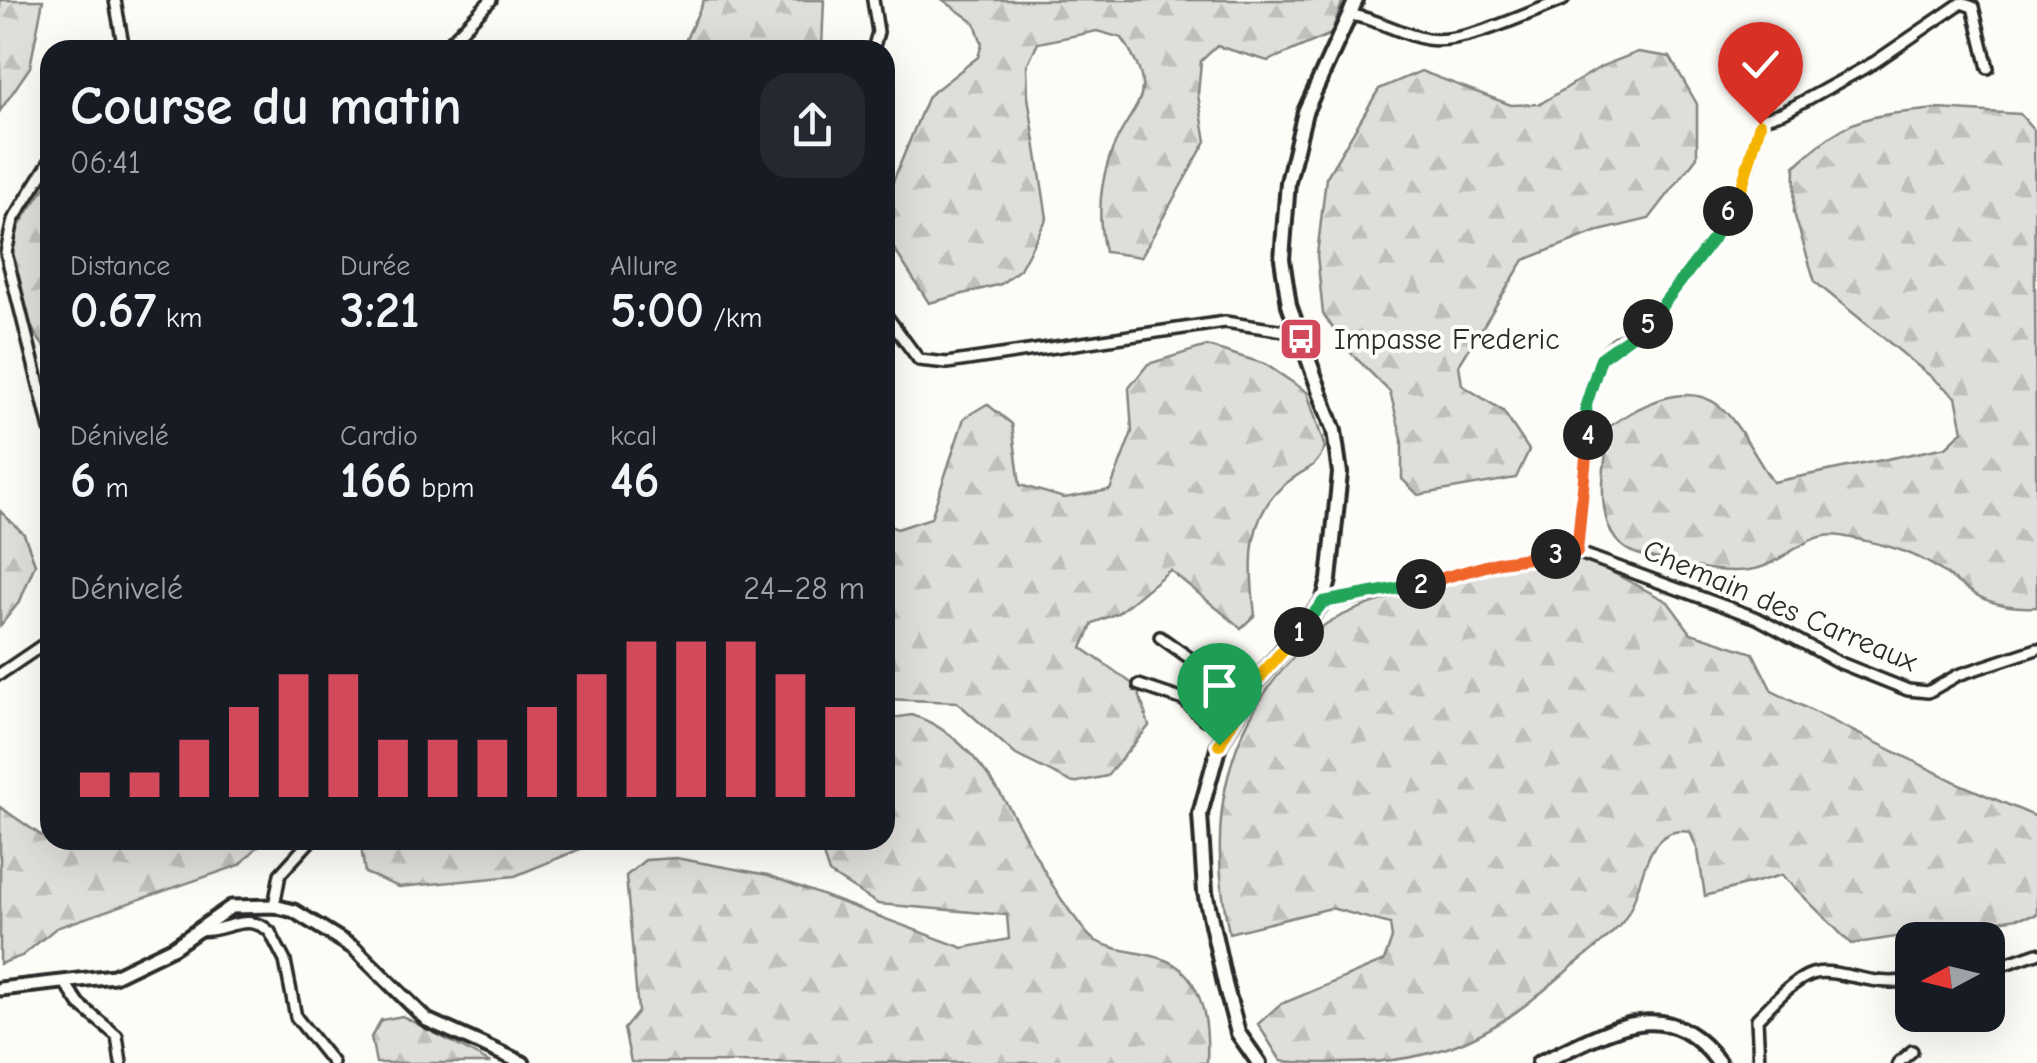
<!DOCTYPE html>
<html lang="fr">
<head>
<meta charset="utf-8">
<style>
  :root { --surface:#171b24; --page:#242831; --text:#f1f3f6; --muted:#9ea1a6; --accent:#d1495b }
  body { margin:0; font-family:"Comic Neue",sans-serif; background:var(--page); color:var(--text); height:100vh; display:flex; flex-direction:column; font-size:38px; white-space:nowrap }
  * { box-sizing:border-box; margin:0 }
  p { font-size:32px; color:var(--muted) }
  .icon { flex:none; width:55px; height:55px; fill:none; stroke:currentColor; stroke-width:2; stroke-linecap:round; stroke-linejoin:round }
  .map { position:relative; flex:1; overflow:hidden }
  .panel { position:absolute; left:40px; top:40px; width:855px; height:810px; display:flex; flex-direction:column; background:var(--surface); border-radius:30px; box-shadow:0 10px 40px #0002 }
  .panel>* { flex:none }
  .needle { width:65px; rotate:263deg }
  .buttons { position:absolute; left:1895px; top:922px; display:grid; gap:20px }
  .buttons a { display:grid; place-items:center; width:110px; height:110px; border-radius:20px; background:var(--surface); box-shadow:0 10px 40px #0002; font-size:50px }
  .pin { position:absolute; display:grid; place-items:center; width:85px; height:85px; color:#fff; margin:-102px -42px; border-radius:50% 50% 50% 0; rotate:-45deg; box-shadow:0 0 10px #0007 }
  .pin .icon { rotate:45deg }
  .km { position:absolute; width:50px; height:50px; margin:-25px; border-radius:50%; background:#222; color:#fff; font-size:28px; line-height:50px; text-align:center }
  .round { display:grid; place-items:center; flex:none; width:105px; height:105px; border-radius:30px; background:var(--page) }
  .head { display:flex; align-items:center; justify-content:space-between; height:170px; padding:0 30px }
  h1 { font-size:55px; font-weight:700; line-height:75px }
  .stats { display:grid; grid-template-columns:repeat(3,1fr); gap:15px; height:170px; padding:10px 30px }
  .stats div { display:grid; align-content:center }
  .stats b { font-size:50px; font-weight:700 }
  .stats small { font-size:28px; font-weight:400 }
  .stats p { font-size:28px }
  .chart { height:280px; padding:20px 30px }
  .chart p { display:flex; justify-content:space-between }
  .chart svg { width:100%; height:180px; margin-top:10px; stroke:var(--accent); stroke-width:6 }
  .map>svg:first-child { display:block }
</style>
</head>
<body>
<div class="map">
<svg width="2037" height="1063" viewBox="0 0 2037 1063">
  <defs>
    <pattern id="forest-firs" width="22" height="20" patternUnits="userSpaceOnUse" patternTransform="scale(2.5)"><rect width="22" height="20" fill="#dfdeda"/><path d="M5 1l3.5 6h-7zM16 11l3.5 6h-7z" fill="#c0bfbb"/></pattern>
  </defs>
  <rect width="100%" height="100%" fill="#fdfcf7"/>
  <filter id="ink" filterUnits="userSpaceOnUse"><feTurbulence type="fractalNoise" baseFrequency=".01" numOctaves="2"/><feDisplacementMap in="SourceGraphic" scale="20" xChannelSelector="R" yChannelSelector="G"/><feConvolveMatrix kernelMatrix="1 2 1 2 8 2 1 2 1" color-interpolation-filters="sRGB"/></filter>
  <g filter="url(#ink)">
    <path fill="url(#forest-firs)" stroke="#858482" stroke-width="2.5" d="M0,0H43L30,67L0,111Z
      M704,0H824L822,48L681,50Z
      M943,0H1343L1331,34L1268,61L1217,46L1201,61L1198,95L1206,141L1141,257L1105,252C1098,222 1099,189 1109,159C1127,102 1166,103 1122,38L1097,31L1038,43L1027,65L1028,97L1047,218L1020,269L1001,284L929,303L885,235V201L928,96L978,57L982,44L975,23Z
      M1638,52L1670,57L1697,104V157L1649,219L1595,232L1524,260L1459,365L1462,385L1503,411L1529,450L1516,478L1418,495L1402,479V439L1390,392L1350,352L1323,314L1317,255L1326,178L1379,89L1421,71L1511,105L1540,104L1602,66Z
      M1938,109L2020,114L2034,130L2037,607C1968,611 1961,573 1908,553C1888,545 1863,540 1841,536C1809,530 1787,560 1759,568C1734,575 1702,569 1677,563C1663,559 1646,558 1632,552C1590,534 1604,461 1610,426C1637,407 1685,380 1718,405C1737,419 1758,462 1773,482L1946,447L1963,431L1956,397L1815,282L1794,213L1795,166C1850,115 1866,116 1938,109Z
      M50,180V353C30,335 9,277 11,250C14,226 37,200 50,180Z
      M1207,346L1265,364L1307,392L1325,448C1313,471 1311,465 1292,479C1245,511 1249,566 1255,615L1241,628L1170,570L1118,613L1093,623L1082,648L1137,687L1149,726L1107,776L1073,783L1016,755L957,702L885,699V524L897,529L931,518L964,418L987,404L1012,424L1020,485L1064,498L1110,490L1132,432L1129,388L1148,364Z
      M0,511L24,534L35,564L20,601L0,626Z
      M1553,556L1587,559L1668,602L1691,633L1753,653L1772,691L1962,785L2037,817V915L1851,944L1782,875L1705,896L1698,851L1690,832C1639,823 1646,897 1620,925C1605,942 1585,956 1568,970C1493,1036 1443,1063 1342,1063C1322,1063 1299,1063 1281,1061L1258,1024L1279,1005L1384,961L1392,938L1390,924L1331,908L1229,933C1208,830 1220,735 1294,657C1304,647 1315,632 1326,624C1375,594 1494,571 1553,556Z
      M912,715C997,742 1025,857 1076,919C1081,926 1089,938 1096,941C1128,958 1170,947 1192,982C1207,1008 1208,1034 1207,1063L631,1062L624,1029L638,1012L626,876L645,860L676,858L768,875L963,948L1009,939L1007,915L878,904L829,873L818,840H885V719Z
      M0,807L45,838L85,846L97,840H264L240,865L56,928L22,956L0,964Z
      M360,840H602L515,876L399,887L365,873Z
      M402,1016L491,1063H376L371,1037L381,1020Z"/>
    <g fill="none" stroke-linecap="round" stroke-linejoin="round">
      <defs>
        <path id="minor" d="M115,0L124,50
          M1351,15C1378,19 1400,34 1427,39C1464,45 1527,13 1563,0
          M442,50L491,0
          M873,50L878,32L873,0
          M50,161L13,220L6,253L50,429
          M885,314L919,360L947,363L1225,322L1298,333
          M1577,552L1588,440L1586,405L1601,358L1618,342L1642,331L1713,239L1742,186L1762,119L1784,112L1875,62L1961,3L1973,7L1988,68
          M1323,602L1378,594L1500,562L1577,552L1757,618L1838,662L1908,690L1928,692L1958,675L2037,649
          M1160,637L1246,698
          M0,674L50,640
          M1139,685L1184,700L1204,719L1235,717
          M274,906L280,874L311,840
          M197,930C224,934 246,910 270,932L285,961L296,1017L333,1063
          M1988,970L2037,953
          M65,983L79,1004L117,1036L121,1063
          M1759,1063L1757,1019C1771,1005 1793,980 1812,974C1838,966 1875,990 1912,979
          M1898,1063L1912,1051"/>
        <path id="tertiary" d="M0,989L114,976L174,947L231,907L274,906L294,911L354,948L427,1020L523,1063"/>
        <path id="secondary" d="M1259,1063L1238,1033L1225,984L1205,892L1200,814L1219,745L1252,687L1323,602L1329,580L1340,473L1334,431L1289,305L1282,259L1288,182L1305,112L1356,0
          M1539,1063C1606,1034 1665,988 1719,1063"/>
      </defs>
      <use href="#minor" stroke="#2b2b2b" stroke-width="16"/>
      <use href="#tertiary" stroke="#2b2b2b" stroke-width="19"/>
      <use href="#secondary" stroke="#2b2b2b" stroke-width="20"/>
      <use href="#minor" stroke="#fdfcf7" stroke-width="9"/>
      <use href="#tertiary" stroke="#fdfcf7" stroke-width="11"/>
      <use href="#secondary" stroke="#fdfcf7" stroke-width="12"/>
    </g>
  </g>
  <g fill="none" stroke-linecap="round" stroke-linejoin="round" filter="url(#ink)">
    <defs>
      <path id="split-1" d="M1219,745L1252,686L1299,632"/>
      <path id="split-2" d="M1299,632L1323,602L1421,584"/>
      <path id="split-3" d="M1421,584L1500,562L1556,554"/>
      <path id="split-4" d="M1556,554L1577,552L1588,435"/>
      <path id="split-5" d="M1588,435L1586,405L1601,358L1648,324"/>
      <path id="split-6" d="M1648,324L1713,239L1728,211"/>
      <path id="split-7" d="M1728,211L1742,186L1760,124"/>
    </defs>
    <use href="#split-1" stroke="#fff" stroke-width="20"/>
    <use href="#split-2" stroke="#fff" stroke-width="20"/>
    <use href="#split-3" stroke="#fff" stroke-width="20"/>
    <use href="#split-4" stroke="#fff" stroke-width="20"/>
    <use href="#split-5" stroke="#fff" stroke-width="20"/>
    <use href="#split-6" stroke="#fff" stroke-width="20"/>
    <use href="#split-7" stroke="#fff" stroke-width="20"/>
    <use href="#split-1" stroke="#f5b400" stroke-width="12"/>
    <use href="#split-2" stroke="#22a559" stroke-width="12"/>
    <use href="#split-3" stroke="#f0652b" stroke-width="12"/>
    <use href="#split-4" stroke="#f0652b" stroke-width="12"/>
    <use href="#split-5" stroke="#22a559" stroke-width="12"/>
    <use href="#split-6" stroke="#22a559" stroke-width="12"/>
    <use href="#split-7" stroke="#f5b400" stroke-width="12"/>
  </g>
  <defs>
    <symbol id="bus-square" viewBox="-11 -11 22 22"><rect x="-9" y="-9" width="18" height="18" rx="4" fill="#d1495b" stroke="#fdfcf7"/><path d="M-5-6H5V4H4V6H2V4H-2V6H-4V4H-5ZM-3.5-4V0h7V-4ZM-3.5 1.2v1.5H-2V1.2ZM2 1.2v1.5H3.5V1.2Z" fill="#fff"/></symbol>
  </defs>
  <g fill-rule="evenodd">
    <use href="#bus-square" x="1276" y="314" width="50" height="50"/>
  </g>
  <g text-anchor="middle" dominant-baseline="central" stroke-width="8" stroke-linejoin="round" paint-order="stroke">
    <g font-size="30" fill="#2b2b2b" stroke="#fdfcf7" text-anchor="start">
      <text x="1334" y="339">Impasse Frederic</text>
    </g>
    <g font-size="30" fill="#2b2b2b" stroke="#fdfcf7">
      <text transform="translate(1780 606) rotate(23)">Chemain des Carreaux</text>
    </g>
  </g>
</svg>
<div class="buttons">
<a><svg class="needle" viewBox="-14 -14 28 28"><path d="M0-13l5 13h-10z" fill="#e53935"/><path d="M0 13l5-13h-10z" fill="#9ea1a6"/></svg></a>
</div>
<div class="pin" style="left:1219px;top:745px;background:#1e9e55"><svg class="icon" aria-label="arrive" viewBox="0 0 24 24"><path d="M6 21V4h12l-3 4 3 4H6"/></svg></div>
<div class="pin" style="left:1760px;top:124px;background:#d93025"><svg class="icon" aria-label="check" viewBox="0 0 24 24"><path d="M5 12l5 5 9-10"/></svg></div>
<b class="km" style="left:1299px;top:632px">1</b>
<b class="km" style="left:1421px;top:584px">2</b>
<b class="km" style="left:1556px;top:554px">3</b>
<b class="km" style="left:1588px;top:435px">4</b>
<b class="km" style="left:1648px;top:324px">5</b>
<b class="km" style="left:1728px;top:211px">6</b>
<section class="panel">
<div class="head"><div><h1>Course du matin</h1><p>06:41</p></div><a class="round"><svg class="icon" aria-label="share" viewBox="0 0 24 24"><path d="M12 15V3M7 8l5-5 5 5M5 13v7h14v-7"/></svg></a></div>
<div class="stats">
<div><p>Distance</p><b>0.67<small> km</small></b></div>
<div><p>Durée</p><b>3:21</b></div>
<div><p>Allure</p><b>5:00<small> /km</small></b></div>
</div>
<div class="stats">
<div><p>Dénivelé</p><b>6<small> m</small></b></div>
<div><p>Cardio</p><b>166<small> bpm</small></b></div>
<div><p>kcal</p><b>46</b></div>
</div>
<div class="chart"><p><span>Dénivelé</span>24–28 m</p>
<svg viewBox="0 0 160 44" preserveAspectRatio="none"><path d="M5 44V38M15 44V38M25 44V30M35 44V22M45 44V14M55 44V14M65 44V30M75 44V30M85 44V30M95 44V22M105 44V14M115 44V6M125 44V6M135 44V6M145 44V14M155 44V22"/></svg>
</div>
</section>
</div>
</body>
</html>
